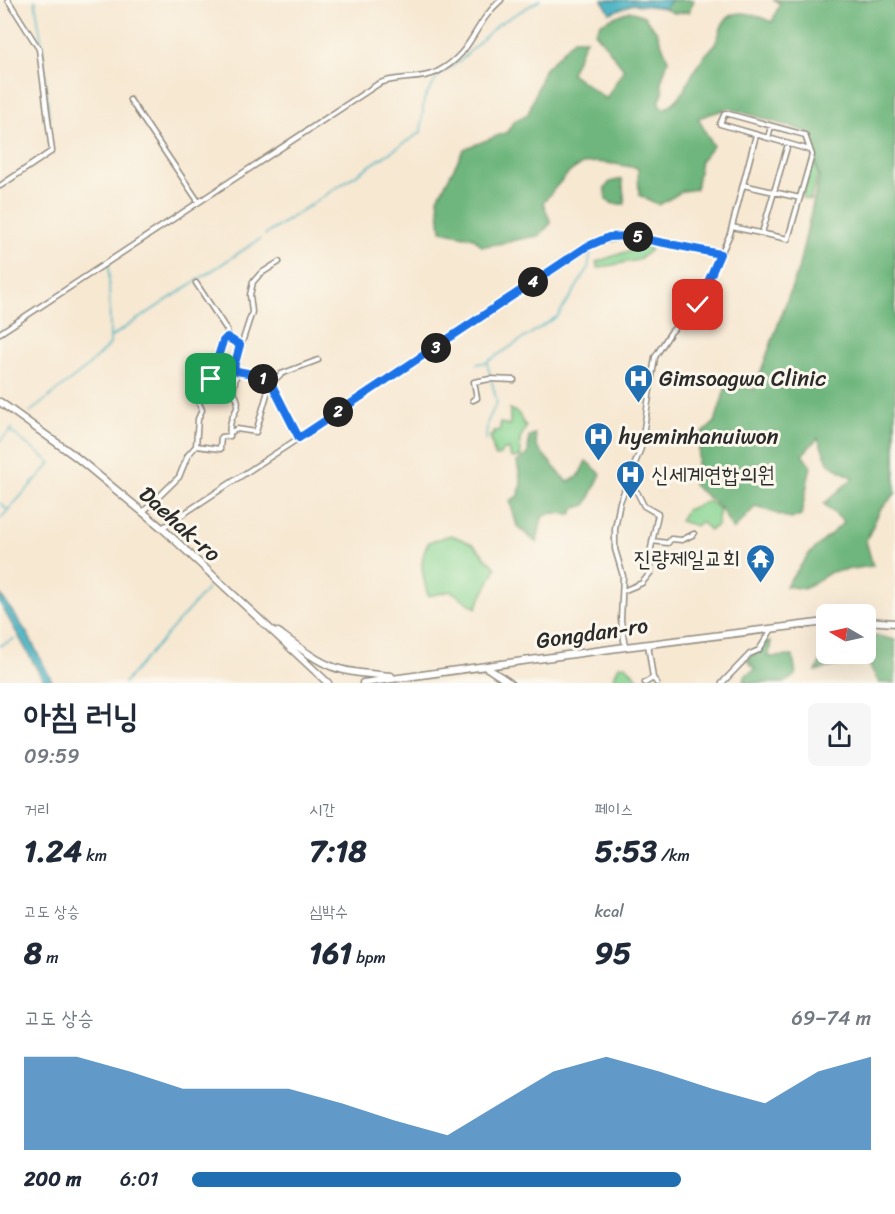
<!DOCTYPE html>
<html lang="ko">
<head>
<meta charset="utf-8">
<style>
  :root { --surface:#fff; --page:#f6f6f7; --text:#1f2937; --muted:#747a83; --accent:#1f6fb2 }
  body { margin:0; font-family:Sriracha,"Poor Story",sans-serif; background:var(--page); color:var(--text); height:100vh; display:flex; flex-direction:column; font-size:22px; white-space:nowrap }
  * { box-sizing:border-box; margin:0 }
  p { font-size:20px; color:var(--muted) }
  .icon { flex:none; width:33px; height:33px; fill:none; stroke:currentColor; stroke-width:2; stroke-linecap:round; stroke-linejoin:round }
  .map { position:relative; height:683px; overflow:hidden }
  .panel { display:flex; flex-direction:column; background:var(--surface); flex:1 }
  .panel>* { flex:none }
  .needle { width:39px; rotate:279deg }
  .fabs { position:absolute; left:816px; top:604px; display:grid; gap:12px }
  .fabs a { display:grid; place-items:center; width:60px; height:60px; border-radius:9px; background:var(--surface); box-shadow:0 6px 24px #0002; font-size:30px }
  .pin { position:absolute; display:grid; place-items:center; width:51px; height:51px; color:#fff; margin:-26px; border-radius:12px; box-shadow:0 3px 9px #0006 }
  .km { position:absolute; width:30px; height:30px; margin:-15px; border-radius:50%; background:#222; color:#fff; font-size:16px; line-height:30px; text-align:center }
  .round { display:grid; place-items:center; flex:none; width:63px; height:63px; border-radius:9px; background:var(--page) }
  .overview { display:flex; align-items:center; justify-content:space-between; height:102px; padding:0 24px }
  h1 { font-size:33px; font-weight:700; line-height:45px }
  .metrics { display:grid; grid-template-columns:repeat(3,1fr); gap:9px; height:102px; padding:6px 24px }
  .metrics div { display:grid; align-content:center }
  .metrics b { font-size:30px; font-weight:700 }
  .metrics small { font-size:16px; font-weight:400 }
  .metrics p { font-size:16px }
  .chart { height:168px; padding:12px 24px }
  .chart p { display:flex; justify-content:space-between }
  .chart svg { width:100%; height:108px; margin-top:6px; fill:var(--accent); opacity:.7 }
  ul { padding:0 24px; list-style:none; font-size:20px }
  li { display:grid; grid-template-columns:96px 72px 1fr; align-items:center; height:45px }
  li i { height:15px; border-radius:8px; background:var(--accent) }
  .map>svg:first-child { display:block }
</style>
</head>
<body>
<div class="map">
<svg width="895" height="683" viewBox="0 0 895 683">
  <rect width="100%" height="100%" fill="#fbf7ec"/>
  <filter id="ink" filterUnits="userSpaceOnUse"><feTurbulence type="fractalNoise" baseFrequency=".0167" numOctaves="2"/><feDisplacementMap in="SourceGraphic" scale="12" xChannelSelector="R" yChannelSelector="G"/><feConvolveMatrix kernelMatrix="1 2 1 2 8 2 1 2 1" color-interpolation-filters="sRGB"/></filter>
  <filter id="wash" filterUnits="userSpaceOnUse"><feTurbulence type="fractalNoise" baseFrequency=".008" numOctaves="4" result="noise"/><feDisplacementMap in="SourceGraphic" scale="24" xChannelSelector="R" yChannelSelector="G"/><feGaussianBlur stdDeviation="1.35" result="paint"/><feColorMatrix in="noise" values="0 0 0 0 0 0 0 0 0 0 0 0 0 0 0 0 0 1.4 0 .05"/><feComposite in="paint" operator="in"/></filter>
  <g filter="url(#wash)">
    <rect width="100%" height="100%" fill="#f7e8d2"/>
    <path fill="#89d593" stroke="#5a805f" stroke-width="1.5" d="M812,162H815L818,174L810,200L802,198Z
      M649,244L650,251L638,260L598,268L596,262Z
      M510,409L518,413L526,427L520,439L521,457L511,458L509,449L502,451L501,455L495,456L490,436L494,435V431L500,430V423L510,425Z
      M708,501L720,509L717,526L710,530L701,522L696,526L680,521L686,510Z
      M451,535L473,544L496,568L476,608L451,591L428,596C423,575 417,562 429,542Z
      M626,665L640,681L611,683L619,666Z"/>
    <path fill="#6eb67d" stroke="#4c7054" stroke-width="1.5" d="M672,0H694L689,12L673,13L664,8Z
      M773,0H895V494L880,510L866,541L873,566L831,572L804,589L786,586L809,554L844,522L824,504L853,478L829,464L818,438L802,455L811,466L801,515L791,519L756,506L733,530L720,507L693,485L702,434L715,422L728,380L754,390L798,270L819,177L808,132L729,108L698,118L713,146L701,160L696,189L683,191L659,205L639,195L638,168C581,158 580,156 543,203L551,223L539,236C519,238 502,245 482,246L474,238L441,231L438,198L464,149L507,132L514,121L528,114L544,70L574,39H586L571,73L606,99L624,69L595,32L601,23L614,17L630,11L644,16L657,32L668,60L661,82L663,92L659,103L663,109C685,100 687,79 700,62C704,55 711,50 715,44C719,37 720,28 724,22C736,6 757,15 772,22L780,3Z
      M622,179L625,204H614L606,200L605,188L610,182Z
      M535,434L537,447L567,482L578,477L586,461L601,474L586,505L575,508L571,514L552,513L542,517L537,543L517,526L510,501L519,495L521,482L517,462L528,454L529,436Z
      M878,636L895,640V683H879L866,659L852,656L842,664L816,671L826,648V654H866V637Z
      M771,641L768,657L793,656L796,675L784,683H743L746,675L755,669L747,660L766,642Z"/>
    <path fill="#44b1c1" stroke="#386e76" stroke-width="1.5" d="M602,0H672L664,8L633,4L610,13Z
      M0,594L27,633L53,683H45L0,603Z"/>
    <g fill="none" stroke-linecap="round" stroke-linejoin="round">
      <path stroke="#44b1c1" stroke-width="1.5" d="M35,0L42,45L50,124
        M265,235L421,132L424,99L439,75L460,61L497,25L540,0
        M111,337L260,239
        M476,364L487,362L558,316L588,269L591,249
        M30,412L86,368L110,344L109,265
        M0,441L13,428
        M486,441L487,423L497,402L487,363
        M0,503L8,510
        M0,519L51,463L10,431
        M0,646L14,639
        M124,683L208,588"/>
    </g>
  </g>
  <g filter="url(#ink)">
    <g fill="none" stroke-linecap="round" stroke-linejoin="round">
      <defs>
        <path id="street" d="M130,100L198,201
          M768,138L771,126
          M743,185L800,198
          M0,186L52,151L39,49L8,0
          M732,227L788,239L812,155L805,135L725,113L720,124L810,150
          M762,233L788,144
          M0,333L378,84C396,75 419,81 437,72C474,53 472,25 501,0
          M227,337L240,345
          M237,371L258,375L272,385L299,438
          M473,400L477,398L474,382L490,379L514,380
          M231,432L237,429L256,432L270,384L281,374L318,360
          M196,446L220,449L221,437L230,436C230,433 229,429 230,426C231,413 245,406 233,392L237,371L234,367L252,312L250,295L253,282L260,274L279,262
          M143,512L179,477L188,455L196,446L198,419L202,410L198,401L203,393L202,386C221,371 215,349 227,337V330L196,283
          M162,528L597,242L629,236L720,254
          M652,541L668,543L671,539L682,540L694,534
          M623,591L642,583L651,572L650,553L658,514L644,506L637,492L626,486
          M625,647L621,620L623,576L615,549V529L620,502L641,448L655,357L671,332L698,305L730,234L756,135
          M653,678L657,683
          M645,683L653,678L648,644
          M722,683L750,654L759,650L772,629"/>
        <path id="secondary" d="M0,402L75,456L162,528L328,683
          M866,621L895,623
          M278,632C327,668 329,671 391,676
          M486,667L510,683
          M363,683L625,647L826,622"/>
      </defs>
      <use href="#street" stroke="#918a7e" stroke-width="7"/>
      <use href="#secondary" stroke="#918a7e" stroke-width="9"/>
      <use href="#street" stroke="#fff" stroke-width="4"/>
      <use href="#secondary" stroke="#fff" stroke-width="6"/>
    </g>
  </g>
  <g fill="none" stroke-linecap="round" stroke-linejoin="round" filter="url(#ink)">
    <defs>
      <path id="route" d="M211,379L223,341L227,337L240,345L234,367L237,371L258,375L272,385L299,438L586,247L609,237L629,236L720,254L698,305"/>
    </defs>
    <use href="#route" stroke="#fff" stroke-width="12"/>
    <use href="#route" stroke="#1a73e8" stroke-width="8"/>
  </g>
  <defs>
    <symbol id="hospital-pin" viewBox="-11 -11 22 30"><path d="M0 17L-7.5 6A9.5 9.5 0 1 1 7.5 6Z" fill="#1f6fb2" stroke="#fbf7ec"/><path d="M-5-5h3v3.5h4V-5h3V5h-3V1.5h-4V5h-3Z" fill="#fff"/></symbol>
    <symbol id="temple-pin" viewBox="-11 -11 22 30"><path d="M0 17L-7.5 6A9.5 9.5 0 1 1 7.5 6Z" fill="#1f6fb2" stroke="#fbf7ec"/><path d="M0-6L5-2H3V0L6.5 2.5H4V6H1.5V3h-3V6H-4V2.5H-6.5L-3 0V-2H-5Z" fill="#fff"/></symbol>
  </defs>
  <g fill-rule="evenodd">
    <use href="#hospital-pin" x="622" y="362" width="33" height="45"/>
    <use href="#hospital-pin" x="582" y="420" width="33" height="45"/>
    <use href="#hospital-pin" x="614" y="458" width="33" height="45"/>
    <use href="#temple-pin" x="744" y="542" width="33" height="45"/>
  </g>
  <g text-anchor="middle" dominant-baseline="central" stroke-width="6" stroke-linejoin="round" paint-order="stroke">
    <g font-size="22" fill="#2b2b2b" stroke="#fbf7ec" text-anchor="start">
      <text x="659" y="378">Gimsoagwa Clinic</text>
      <text x="619" y="436">hyeminhanuiwon</text>
      <text x="651" y="474">신세계연합의원</text>
      <text x="740" y="558" text-anchor="end">진량제일교회</text>
    </g>
    <g font-size="22" fill="#2b2b2b" stroke="#fbf7ec">
      <text transform="translate(180 524) rotate(42)">Daehak-ro</text>
      <text transform="translate(592 633) rotate(-8)">Gongdan-ro</text>
    </g>
  </g>
</svg>
<div class="fabs">
<a><svg class="needle" viewBox="-14 -14 28 28"><path d="M0-13l5 13h-10z" fill="#e53935"/><path d="M0 13l5-13h-10z" fill="#747a83"/></svg></a>
</div>
<div class="pin" style="left:211px;top:379px;background:#1e9e55"><svg class="icon" aria-label="arrive" viewBox="0 0 24 24"><path d="M6 21V4h12l-3 4 3 4H6"/></svg></div>
<div class="pin" style="left:698px;top:305px;background:#d93025"><svg class="icon" aria-label="check" viewBox="0 0 24 24"><path d="M5 12l5 5 9-10"/></svg></div>
<b class="km" style="left:263px;top:379px">1</b>
<b class="km" style="left:338px;top:412px">2</b>
<b class="km" style="left:436px;top:348px">3</b>
<b class="km" style="left:533px;top:282px">4</b>
<b class="km" style="left:638px;top:237px">5</b>
</div>
<section class="panel">
<div class="overview"><div><h1>아침 러닝</h1><p>09:59</p></div><a class="round"><svg class="icon" aria-label="share" viewBox="0 0 24 24"><path d="M12 15V3M7 8l5-5 5 5M5 13v7h14v-7"/></svg></a></div>
<div class="metrics">
<div><p>거리</p><b>1.24<small> km</small></b></div>
<div><p>시간</p><b>7:18</b></div>
<div><p>페이스</p><b>5:53<small> /km</small></b></div>
</div>
<div class="metrics">
<div><p>고도 상승</p><b>8<small> m</small></b></div>
<div><p>심박수</p><b>161<small> bpm</small></b></div>
<div><p>kcal</p><b>95</b></div>
</div>
<div class="chart"><p><span>고도 상승</span>69–74 m</p>
<svg viewBox="0 0 160 44" preserveAspectRatio="none"><path d="M0 44V6L10 6L20 12L30 19L40 19L50 19L60 25L70 32L80 38L90 25L100 12L110 6L120 12L130 19L140 25L150 12L160 6V44z"/></svg>
</div>
<ul>
<li><b>200 m</b>6:01<i style="width:72%"></i></li>
</ul>
</section>
</body>
</html>
